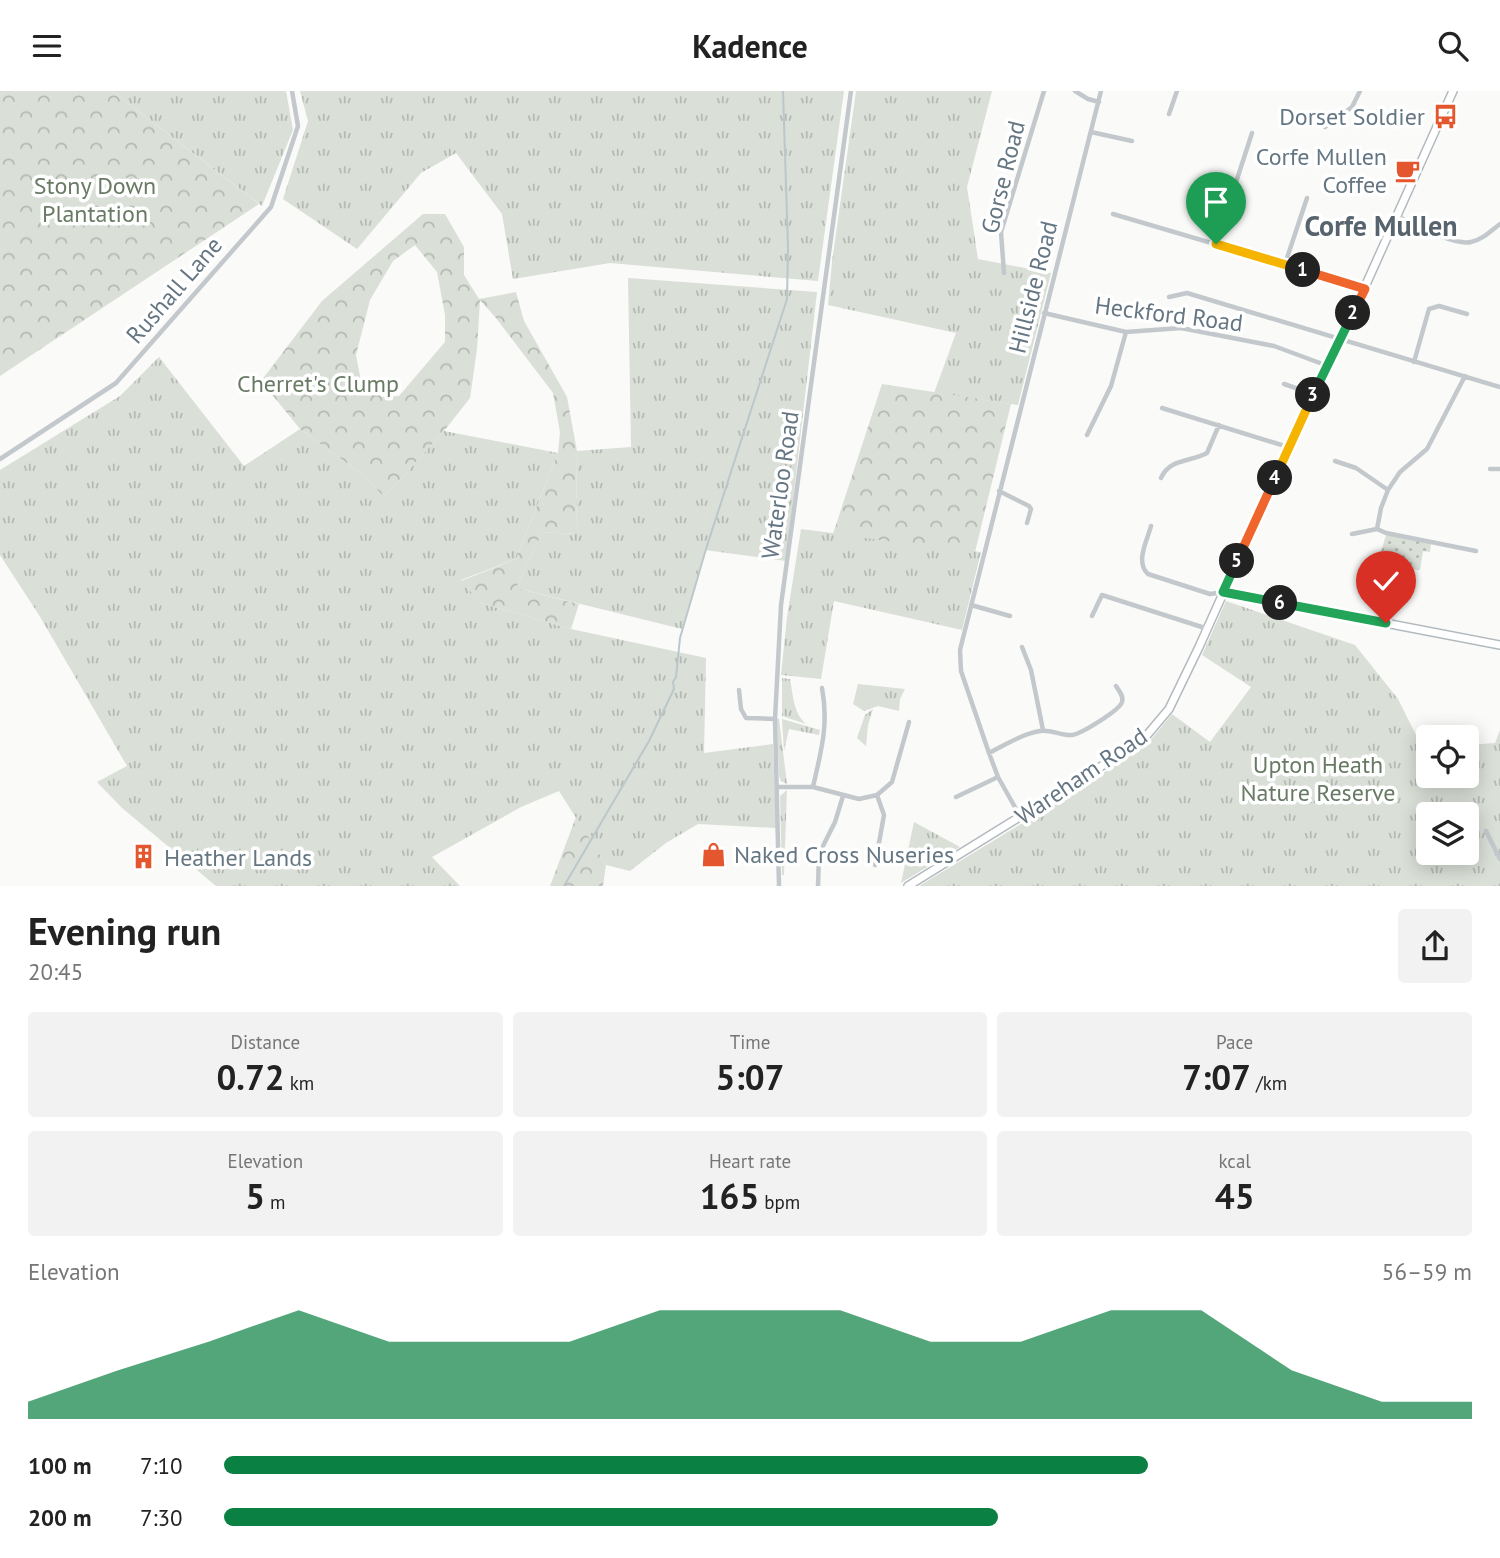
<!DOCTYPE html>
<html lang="en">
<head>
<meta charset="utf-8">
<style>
  :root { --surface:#fff; --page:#f2f2f2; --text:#222; --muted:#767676; --accent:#0b8043 }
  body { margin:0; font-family:"PT Sans",sans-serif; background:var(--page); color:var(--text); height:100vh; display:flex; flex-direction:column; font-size:26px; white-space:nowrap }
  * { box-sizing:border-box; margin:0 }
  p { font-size:23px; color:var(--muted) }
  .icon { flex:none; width:38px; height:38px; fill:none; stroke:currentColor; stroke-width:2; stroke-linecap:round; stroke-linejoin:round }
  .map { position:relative; height:795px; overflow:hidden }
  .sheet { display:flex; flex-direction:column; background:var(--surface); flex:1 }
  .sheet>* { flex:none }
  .tools { position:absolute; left:1416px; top:634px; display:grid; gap:14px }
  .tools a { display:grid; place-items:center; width:63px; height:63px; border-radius:7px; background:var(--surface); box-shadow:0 4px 18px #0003; font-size:35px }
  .pin { position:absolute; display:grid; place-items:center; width:60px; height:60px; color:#fff; margin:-72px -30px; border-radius:50% 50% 50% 0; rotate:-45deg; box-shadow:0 0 7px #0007 }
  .pin .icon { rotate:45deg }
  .km { position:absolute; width:35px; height:35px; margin:-18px; border-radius:50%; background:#222; color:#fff; font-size:19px; line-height:35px; text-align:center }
  .round { display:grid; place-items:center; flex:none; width:74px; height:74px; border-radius:7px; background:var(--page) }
  .headline { display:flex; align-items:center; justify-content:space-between; height:119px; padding:0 28px }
  h1 { font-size:38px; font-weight:700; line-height:52px }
  .metrics { display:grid; grid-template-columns:repeat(3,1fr); gap:10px; height:119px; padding:7px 28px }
  .metrics div { display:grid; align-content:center; border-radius:7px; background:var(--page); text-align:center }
  .metrics b { font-size:35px; font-weight:700 }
  .metrics small { font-size:19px; font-weight:400 }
  .metrics p { font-size:19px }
  .chart { height:196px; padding:14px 28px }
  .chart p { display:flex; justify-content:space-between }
  .chart svg { width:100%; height:126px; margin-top:7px; fill:var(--accent); opacity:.7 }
  ul { padding:0 28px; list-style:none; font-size:23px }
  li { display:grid; grid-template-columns:112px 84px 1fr; align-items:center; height:52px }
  li i { height:18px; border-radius:9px; background:var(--accent) }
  header { display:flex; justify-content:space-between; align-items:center; height:91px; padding:0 28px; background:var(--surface); font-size:32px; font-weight:700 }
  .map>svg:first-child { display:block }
</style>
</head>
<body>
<header><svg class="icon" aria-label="menu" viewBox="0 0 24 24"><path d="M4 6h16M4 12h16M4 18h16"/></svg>Kadence<svg class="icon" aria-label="search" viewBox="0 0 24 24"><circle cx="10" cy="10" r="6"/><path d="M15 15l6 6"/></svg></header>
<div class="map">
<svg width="1500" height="795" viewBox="0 0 1500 795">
  <defs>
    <pattern id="grass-tufts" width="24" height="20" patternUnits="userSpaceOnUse" patternTransform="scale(1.75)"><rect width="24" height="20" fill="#dadfd7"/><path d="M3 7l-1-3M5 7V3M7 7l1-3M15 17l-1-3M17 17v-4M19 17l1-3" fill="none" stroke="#b4b9b4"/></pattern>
    <pattern id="forest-crowns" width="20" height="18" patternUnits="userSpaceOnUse" patternTransform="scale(1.75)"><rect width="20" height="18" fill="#dadfd7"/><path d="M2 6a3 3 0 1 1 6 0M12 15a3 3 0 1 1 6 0" fill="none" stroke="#b4b9b4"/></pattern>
    <pattern id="park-dots" width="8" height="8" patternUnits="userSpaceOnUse" patternTransform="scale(1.75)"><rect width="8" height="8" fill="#dadfd7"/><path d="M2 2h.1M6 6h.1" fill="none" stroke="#b4b9b4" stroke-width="1.8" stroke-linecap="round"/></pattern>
  </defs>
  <rect width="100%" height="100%" fill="#fafaf8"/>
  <path fill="url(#grass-tufts)" fill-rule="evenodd" d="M112,0H286L293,39L262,115Z
    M300,0H844L818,190L610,172L513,188L502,123L456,62L421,82L357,158L283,108L308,30Z
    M856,0H992L967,96L978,168L1051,182L1018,314L934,302L956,242L828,214L832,171Z
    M628,187L817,201L786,470L705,459L682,538L516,497L542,441L576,443L577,360L631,356Z
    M159,266L244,375L300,338L363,384L384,406L444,340L558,362L516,468L461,489L481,512L571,538L706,567L704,662L773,653L776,737L698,733L666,752L630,780L606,774L559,700L521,716L432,766L460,795H216L122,717L97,691L127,675L39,524L0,464V379L120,305Z
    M801,438L981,461L962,539L834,510L821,588L781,584L787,526Z
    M1226,510L1355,554L1398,608L1422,656H1428V684H1466L1467,654L1495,652L1500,639V795H919L1093,689L1149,651L1172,623L1210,651L1251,596L1202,564ZM1428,723H1466V761H1428Z
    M782,587L790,588C793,603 793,622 806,633L782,625Z
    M858,593L905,598L900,608L899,620L878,615L864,620L853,613Z
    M873,618L868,634L866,655L857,647L865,624Z
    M777,627L779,628L787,693L781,690L779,685Z
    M782,628L820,639L819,644L789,638L784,660Z
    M787,699L784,784H782L780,705Z
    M914,731L960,756L901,792Z"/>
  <path fill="url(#forest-crowns)" fill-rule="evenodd" d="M0,0H112L259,113L0,285Z
    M423,123H445L464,156V184L479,208L516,201L524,230L567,306L577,360L576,443L542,441L516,497L579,513L571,538L481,512L461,490L516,468L558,362L560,341L553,302L496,227L480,209L477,258L470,307L444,340L384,406L363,384L300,338L261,290L322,210ZM415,154L437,181L445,224V251L399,305L382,306L361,290L356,264L370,209L393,170Z
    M882,293L1011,313L975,461L833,443Z
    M576,726L606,774L603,795H550Z"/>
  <path fill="url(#park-dots)" d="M1386,444L1431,452L1430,461L1423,460L1420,479L1378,471Z"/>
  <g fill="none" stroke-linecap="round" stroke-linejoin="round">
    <path stroke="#bbc7cb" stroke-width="2" d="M564,795L649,650L674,598L673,591L676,586L680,547L706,458L787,208L788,157L783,0"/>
    <defs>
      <path id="secondary" d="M1224,501L1500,554
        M908,795L1142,650L1169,618L1199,556L1301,329L1341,249L1453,0"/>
    </defs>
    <use href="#secondary" stroke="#b3babf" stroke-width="10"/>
    <path stroke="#c3c8cc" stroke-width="4.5" d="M1075,0L1088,8L1099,11
      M1169,23L1177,0
      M1325,36L1352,16L1360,0
      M1091,41L1132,50
      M1113,123L1364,197
      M1397,125C1414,133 1454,155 1471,151C1482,149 1491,140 1500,133
      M1216,153L1252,42
      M1285,173L1307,107
      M1004,182L1001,141L1044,0
      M1169,206L1187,202L1500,296
      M1044,222L1126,241L1181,237L1274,255L1328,275
      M1414,271L1429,218L1439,215L1467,223
      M1284,293L1313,303
      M1162,317L1288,356
      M1087,344L1111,295L1126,241
      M0,368L116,292L271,116L298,35L292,0
      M1335,370L1356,377L1388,399L1400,381L1427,358L1465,285
      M1490,378H1500
      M1161,387C1170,367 1191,371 1207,362L1219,334
      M999,400L1029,415L1031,418L1027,432
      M1151,435C1147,450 1135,471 1148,483L1210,503L1224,501
      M1377,438L1381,417L1388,399
      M1352,443L1377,438L1386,442L1476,460
      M971,514L1010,525
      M1092,525L1102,504L1208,538
      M1022,556L1031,579L1043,639
      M739,599L741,618L746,627L775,628
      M989,662C1005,654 1022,643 1040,640C1051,638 1061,645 1072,644C1081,643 1120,619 1122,611C1124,605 1119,600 1116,595
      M777,696H813L859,708L877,704L892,691L909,631
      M813,696C821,660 829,634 822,597
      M956,706L998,686
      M1020,725L998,686L989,662L961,580L960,559L1101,0
      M1486,740L1500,768
      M875,774L884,724L877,704
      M779,795L775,628L781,514L851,0
      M818,795L819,763L835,731L843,705"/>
    <use href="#secondary" stroke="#fff" stroke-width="7"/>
  </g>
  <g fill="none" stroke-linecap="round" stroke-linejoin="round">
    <defs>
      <path id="split-1" d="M1216,153L1303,179"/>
      <path id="split-2" d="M1303,179L1365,198L1353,222"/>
      <path id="split-3" d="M1313,304L1353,222"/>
      <path id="split-4" d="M1275,387L1313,304"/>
      <path id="split-5" d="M1237,470L1275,387"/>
      <path id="split-6" d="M1237,470L1223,501L1280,512"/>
      <path id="split-7" d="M1280,512L1386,532"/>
    </defs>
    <use href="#split-1" stroke="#fff" stroke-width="14"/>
    <use href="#split-2" stroke="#fff" stroke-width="14"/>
    <use href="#split-3" stroke="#fff" stroke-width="14"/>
    <use href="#split-4" stroke="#fff" stroke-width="14"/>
    <use href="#split-5" stroke="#fff" stroke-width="14"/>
    <use href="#split-6" stroke="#fff" stroke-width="14"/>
    <use href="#split-7" stroke="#fff" stroke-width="14"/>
    <use href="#split-1" stroke="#f5b400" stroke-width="9"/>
    <use href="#split-2" stroke="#f0652b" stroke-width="9"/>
    <use href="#split-3" stroke="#22a559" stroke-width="9"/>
    <use href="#split-4" stroke="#f5b400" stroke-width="9"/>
    <use href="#split-5" stroke="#f0652b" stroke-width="9"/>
    <use href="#split-6" stroke="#22a559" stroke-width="9"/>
    <use href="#split-7" stroke="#22a559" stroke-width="9"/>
  </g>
  <defs>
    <symbol id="bus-bare" viewBox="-9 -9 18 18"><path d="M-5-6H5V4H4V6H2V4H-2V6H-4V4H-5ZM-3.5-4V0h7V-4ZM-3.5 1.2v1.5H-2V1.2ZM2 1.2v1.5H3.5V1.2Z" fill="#e4572e" stroke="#fff" stroke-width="2.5" paint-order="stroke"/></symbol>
    <symbol id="cafe-bare" viewBox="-9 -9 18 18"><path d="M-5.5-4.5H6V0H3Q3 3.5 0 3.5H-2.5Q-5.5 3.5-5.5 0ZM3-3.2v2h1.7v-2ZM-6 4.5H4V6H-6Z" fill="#e4572e" stroke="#fff" stroke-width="2.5" paint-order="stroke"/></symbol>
    <symbol id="shop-bare" viewBox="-9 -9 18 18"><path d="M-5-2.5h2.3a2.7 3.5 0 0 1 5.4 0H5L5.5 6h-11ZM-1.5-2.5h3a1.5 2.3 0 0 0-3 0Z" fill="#e4572e" stroke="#fff" stroke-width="2.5" paint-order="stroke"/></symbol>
    <symbol id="building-bare" viewBox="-9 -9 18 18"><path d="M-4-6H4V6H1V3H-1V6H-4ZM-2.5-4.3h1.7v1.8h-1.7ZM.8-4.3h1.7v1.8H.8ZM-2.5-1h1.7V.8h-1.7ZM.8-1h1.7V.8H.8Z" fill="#e4572e" stroke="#fff" stroke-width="2.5" paint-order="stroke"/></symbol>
  </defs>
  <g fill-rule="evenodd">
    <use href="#bus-bare" x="1428" y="8" width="35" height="35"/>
    <use href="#cafe-bare" x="1390" y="62" width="35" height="35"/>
    <use href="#shop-bare" x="696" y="746" width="35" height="35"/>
    <use href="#building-bare" x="126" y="748" width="35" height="35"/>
  </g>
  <g text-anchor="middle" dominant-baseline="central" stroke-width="7" stroke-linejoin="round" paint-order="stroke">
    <g font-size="24" fill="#657683" stroke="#fff" text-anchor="end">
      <text x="1425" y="25">Dorset Soldier</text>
      <text x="1387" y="65">Corfe Mullen<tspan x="1387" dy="28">Coffee</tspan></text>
      <text x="734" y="763" text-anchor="start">Naked Cross Nuseries</text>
      <text x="164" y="766" text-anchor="start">Heather Lands</text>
    </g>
    <g font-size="24" fill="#657683" stroke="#fff">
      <text transform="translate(1003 86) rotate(-76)">Gorse Road</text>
      <text transform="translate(1033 196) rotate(-76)">Hillside Road</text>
      <text transform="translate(174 199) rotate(-49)">Rushall Lane</text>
      <text transform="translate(1169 223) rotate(7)">Heckford Road</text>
      <text transform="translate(780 394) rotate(-82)">Waterloo Road</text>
      <text transform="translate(1081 685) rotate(-34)">Wareham Road</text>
    </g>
    <g font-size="24" fill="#687a64" stroke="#fff">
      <text x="95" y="94">Stony Down<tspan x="95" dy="28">Plantation</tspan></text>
      <text x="318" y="292">Cherret's Clump</text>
      <text x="1318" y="673">Upton Heath<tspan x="1318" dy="28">Nature Reserve</tspan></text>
    </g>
    <g font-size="28" font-weight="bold" fill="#57646e" stroke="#fff">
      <text x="1381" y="134">Corfe Mullen</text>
    </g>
  </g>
</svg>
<div class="tools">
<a><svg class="icon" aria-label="locate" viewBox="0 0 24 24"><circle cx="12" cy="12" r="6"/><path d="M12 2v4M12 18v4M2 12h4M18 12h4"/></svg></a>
<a><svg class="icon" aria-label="layers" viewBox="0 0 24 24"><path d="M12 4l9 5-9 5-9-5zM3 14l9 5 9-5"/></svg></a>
</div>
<div class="pin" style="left:1216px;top:153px;background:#1e9e55"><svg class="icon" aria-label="arrive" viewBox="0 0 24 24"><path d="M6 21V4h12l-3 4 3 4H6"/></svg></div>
<div class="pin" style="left:1386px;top:532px;background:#d93025"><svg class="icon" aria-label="check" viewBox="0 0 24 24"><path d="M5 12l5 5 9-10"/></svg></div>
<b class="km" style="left:1303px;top:179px">1</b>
<b class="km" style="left:1353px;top:222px">2</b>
<b class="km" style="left:1313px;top:304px">3</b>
<b class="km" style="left:1275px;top:387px">4</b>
<b class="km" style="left:1237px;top:470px">5</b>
<b class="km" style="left:1280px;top:512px">6</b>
</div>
<section class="sheet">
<div class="headline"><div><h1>Evening run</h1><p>20:45</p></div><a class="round"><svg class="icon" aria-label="share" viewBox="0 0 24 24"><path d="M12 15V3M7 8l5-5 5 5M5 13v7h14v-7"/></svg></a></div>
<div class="metrics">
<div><p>Distance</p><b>0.72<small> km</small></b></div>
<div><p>Time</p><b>5:07</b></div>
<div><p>Pace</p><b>7:07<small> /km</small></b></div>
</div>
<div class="metrics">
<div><p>Elevation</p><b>5<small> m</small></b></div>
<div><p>Heart rate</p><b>165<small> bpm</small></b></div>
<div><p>kcal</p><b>45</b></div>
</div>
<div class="chart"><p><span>Elevation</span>56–59 m</p>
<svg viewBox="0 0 160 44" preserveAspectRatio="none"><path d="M0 44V38L10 27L20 17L30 6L40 17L50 17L60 17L70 6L80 6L90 6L100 17L110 17L120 6L130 6L140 27L150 38L160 38V44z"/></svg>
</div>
<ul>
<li><b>100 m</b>7:10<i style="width:74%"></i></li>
<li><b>200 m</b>7:30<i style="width:62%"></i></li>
</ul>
</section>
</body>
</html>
